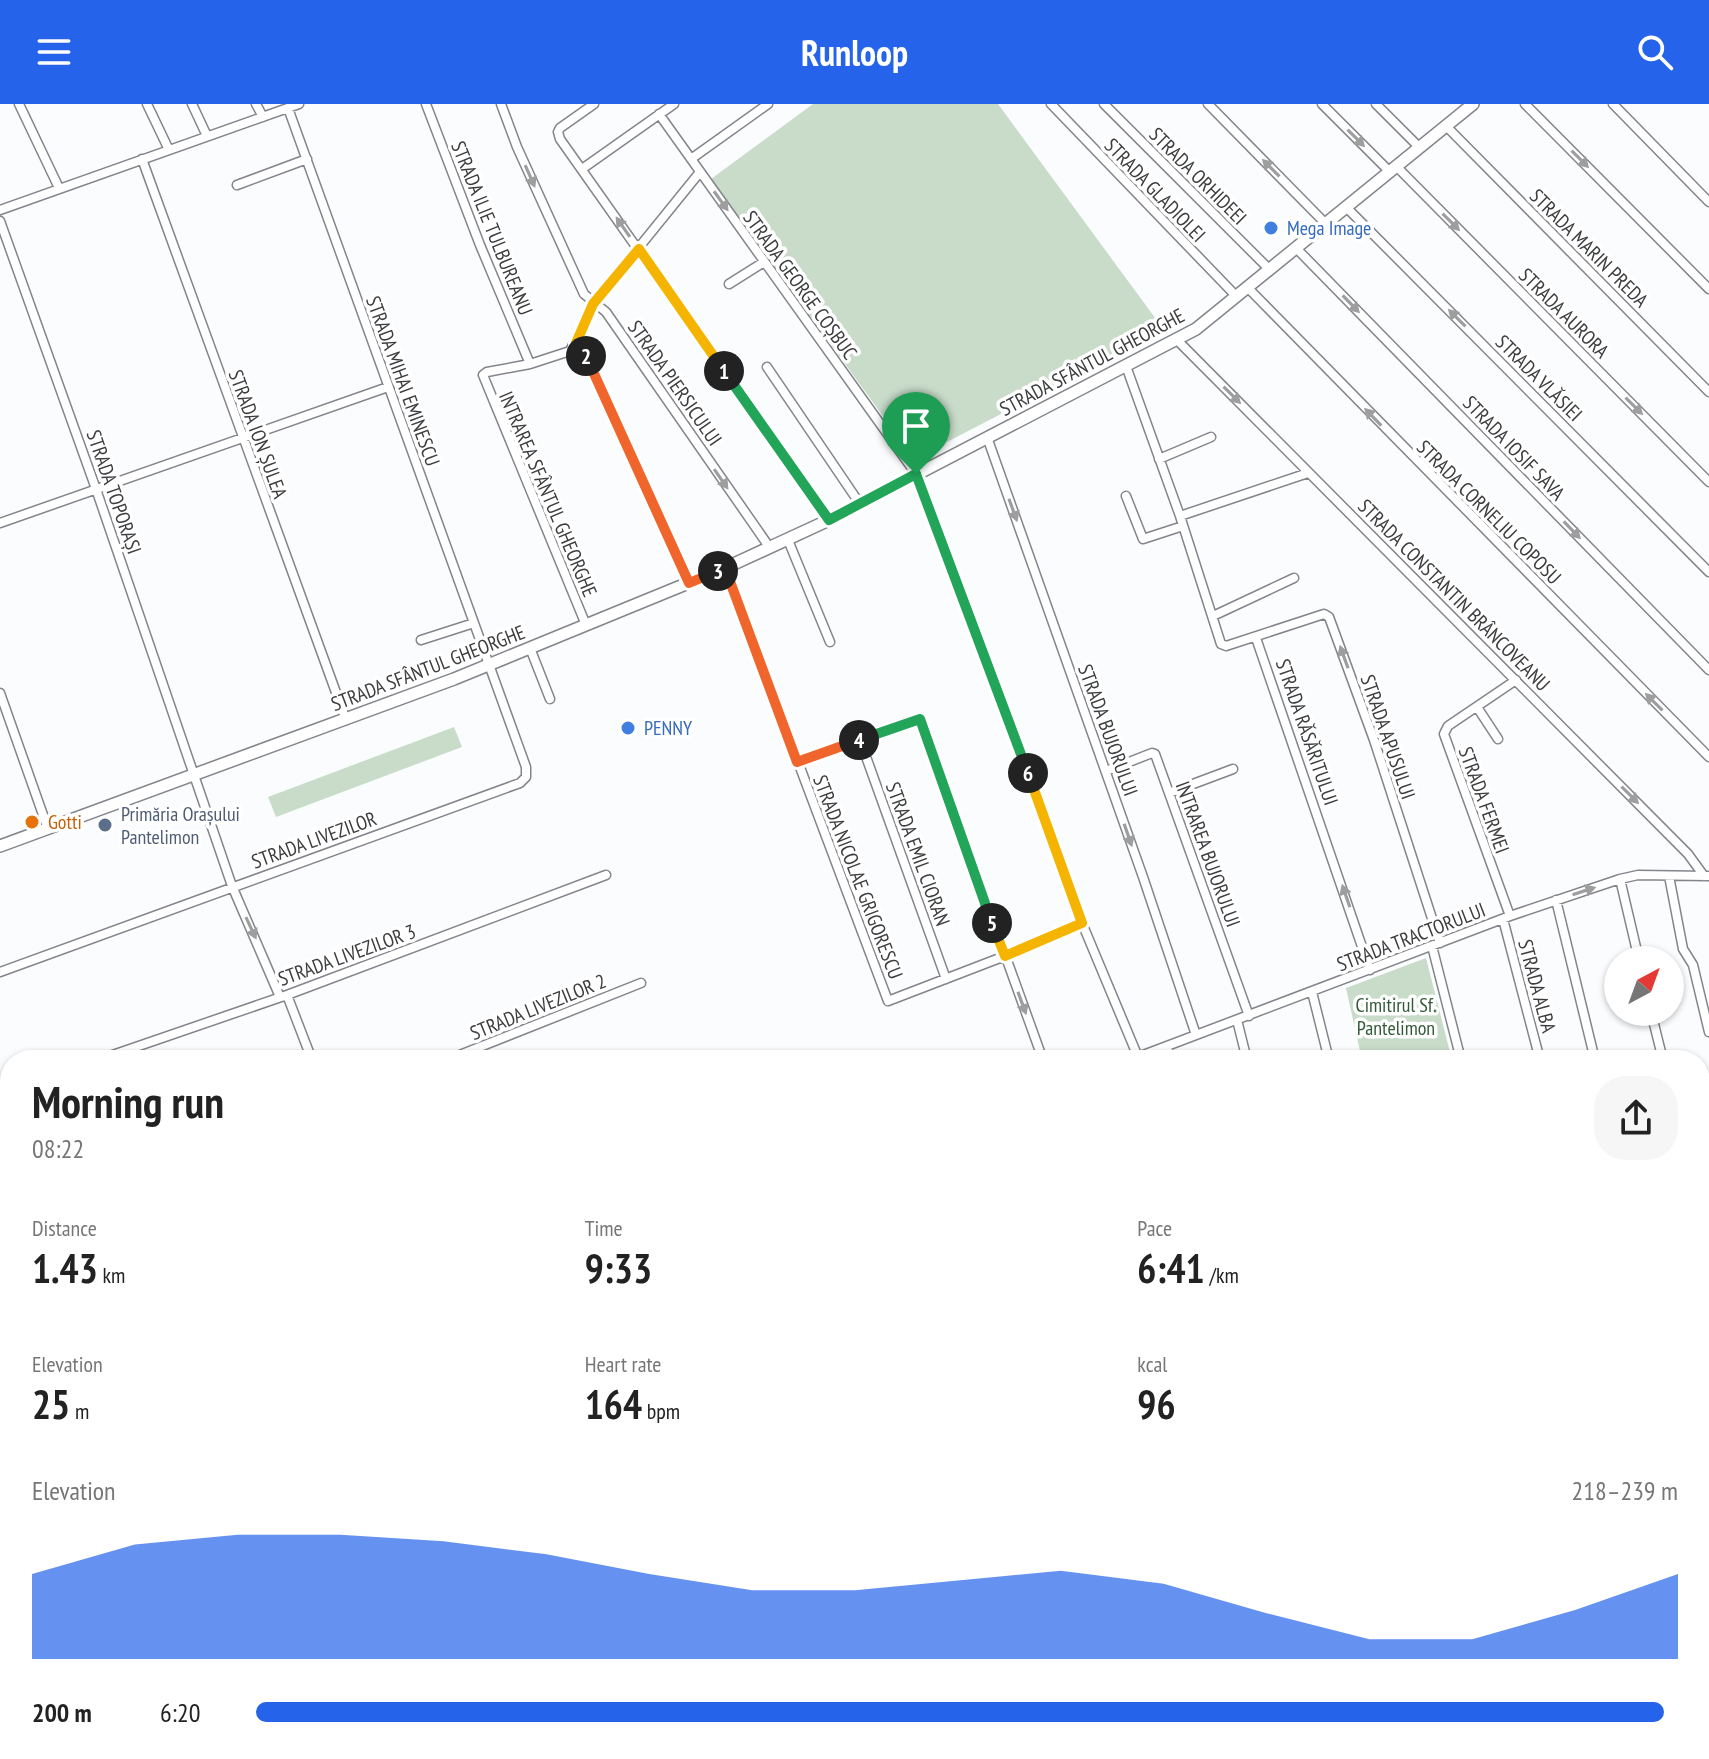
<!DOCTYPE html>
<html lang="en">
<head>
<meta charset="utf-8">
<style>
  :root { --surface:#fff; --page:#f6f6f6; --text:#222; --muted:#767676; --accent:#2563eb }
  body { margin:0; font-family:"PT Sans Narrow",sans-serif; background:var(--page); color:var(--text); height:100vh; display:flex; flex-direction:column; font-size:30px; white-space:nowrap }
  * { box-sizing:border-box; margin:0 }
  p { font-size:26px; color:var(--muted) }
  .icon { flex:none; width:44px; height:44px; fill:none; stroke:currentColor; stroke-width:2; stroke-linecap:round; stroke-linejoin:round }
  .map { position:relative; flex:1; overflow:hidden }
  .drawer { position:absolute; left:0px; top:946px; width:1710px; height:710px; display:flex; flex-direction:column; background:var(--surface); border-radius:32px 32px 0 0; box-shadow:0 2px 6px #0004 }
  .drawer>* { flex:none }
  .needle { width:52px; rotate:41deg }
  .buttons { position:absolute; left:1604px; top:842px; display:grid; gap:16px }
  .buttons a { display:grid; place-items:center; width:80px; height:80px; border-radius:50%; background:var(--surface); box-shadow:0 2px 6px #0004; font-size:40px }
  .pin { position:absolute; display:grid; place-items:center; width:68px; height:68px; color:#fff; margin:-82px -34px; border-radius:50% 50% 50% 0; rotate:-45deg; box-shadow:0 0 8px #0007 }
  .pin .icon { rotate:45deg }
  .km { position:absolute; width:40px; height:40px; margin:-20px; border-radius:50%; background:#222; color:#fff; font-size:22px; line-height:40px; text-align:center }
  .round { display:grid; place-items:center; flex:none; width:84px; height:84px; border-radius:32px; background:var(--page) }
  .summary { display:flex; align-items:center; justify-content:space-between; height:136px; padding:0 32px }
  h1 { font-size:44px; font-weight:700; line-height:60px }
  .metrics { display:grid; grid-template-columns:repeat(3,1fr); gap:12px; height:136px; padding:8px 32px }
  .metrics div { display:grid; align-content:center }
  .metrics b { font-size:40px; font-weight:700 }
  .metrics small { font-size:22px; font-weight:400 }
  .metrics p { font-size:22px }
  .chart { height:224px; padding:16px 32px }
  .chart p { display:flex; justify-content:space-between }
  .chart svg { width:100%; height:144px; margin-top:8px; fill:var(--accent); opacity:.7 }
  ul { padding:0 32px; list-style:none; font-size:26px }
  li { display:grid; grid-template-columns:128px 96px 1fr; align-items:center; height:60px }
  li i { height:20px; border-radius:10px; background:var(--accent) }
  header { display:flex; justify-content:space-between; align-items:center; height:104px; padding:0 32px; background:var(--accent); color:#fff; font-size:36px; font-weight:700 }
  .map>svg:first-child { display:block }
</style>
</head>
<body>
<header><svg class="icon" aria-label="menu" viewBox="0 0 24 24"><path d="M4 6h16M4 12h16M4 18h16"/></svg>Runloop<svg class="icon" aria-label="search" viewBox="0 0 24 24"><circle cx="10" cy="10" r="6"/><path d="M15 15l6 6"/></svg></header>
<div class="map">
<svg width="1709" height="1655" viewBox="0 0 1709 1655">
  <rect width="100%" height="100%" fill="#fbfcfe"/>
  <path fill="#c9dcca" d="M813,0H998L1164,226L914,355L711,75Z
    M454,623L462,643L276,713L268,693Z
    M1426,854L1452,956H1362L1346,884Z
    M10,1366V1462L0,1447V1369Z"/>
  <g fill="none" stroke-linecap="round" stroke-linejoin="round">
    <defs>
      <path id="street" d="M19,0L59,84
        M147,0L169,46
        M192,0L207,32
        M256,0L263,13
        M426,0L480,141L530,260
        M501,0L517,43L584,190L606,208L770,444
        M594,0L560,24L558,28L560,35L829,416
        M1051,0L1237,193
        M1104,0L1270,166
        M1208,0L1326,120
        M1322,0L1389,67
        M1376,0L1419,43
        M1525,0L1709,185
        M1613,0L1709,98
        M659,10L916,370L1082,819L1138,953
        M1446,22L1709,288
        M142,55L346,616
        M691,55L768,0
        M1396,62L1709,378
        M582,65L674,0
        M237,81L307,55
        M1346,103L1709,468
        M0,106L299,0
        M0,117L96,385L232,782L280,893
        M1296,144L1709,566
        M729,180L764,158
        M1248,184L1709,653
        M1177,236L1688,750L1704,772
        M576,239L587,254L689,479
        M1126,262L1180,412L1221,540L1226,542L1324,510L1329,513L1374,636L1440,839
        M767,263L860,400
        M987,333L1143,773L1196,931
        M1159,355L1211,333
        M1126,392L1143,435L1183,422
        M1180,412L1308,369
        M0,419L388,283
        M788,436L830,538
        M725,464L888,897L1005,852L1082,819
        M1213,512L1294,474
        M586,521L483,271L487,268L530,260L570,247L593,200L700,68
        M1256,534L1370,866
        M421,536L474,519
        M530,544L550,595
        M0,589L48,725
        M1477,603L1498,635
        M860,636L946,875
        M797,658L920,615L1043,956
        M1106,667L1152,649L1155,650L1249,912
        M1169,689L1233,665
        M1669,772L1683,845L1693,861L1709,928
        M1620,775L1639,856
        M1556,796L1595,956
        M1510,812L1444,630L1448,622L1516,576
        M1503,815L1540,956
        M1432,842L1461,956
        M0,868L520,679L526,673V663L288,4
        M1312,888L1329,956
        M287,891L312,956
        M1651,908L1663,956
        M1237,916L1247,956
        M1167,942L1170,956
        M98,956L287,891L606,771
        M447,956L641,879
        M1130,956L1510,812L1620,775L1638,771L1708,772
        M0,990L10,986
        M0,1101L10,1128
        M1700,1109L1709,1146
        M0,1366L10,1362
        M1700,1380L1709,1417
        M0,1459L10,1475
        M1700,1498L1709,1495
        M1700,1612L1709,1640
        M0,1621L10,1625
        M77,1646L84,1652L100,1646
        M1202,1646L1204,1655
        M1397,1646L1407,1655
        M1582,1646L1585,1655
        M1653,1646L1656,1655
        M33,1655L42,1646
        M1235,1655L1262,1646
        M1469,1655L1494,1646"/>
      <path id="secondary" d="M0,742L454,575L725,464L829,416L1196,225L1473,0"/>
    </defs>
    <use href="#street" stroke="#83858b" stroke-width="11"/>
    <use href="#secondary" stroke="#83858b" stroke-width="14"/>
    <use href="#street" stroke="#fff" stroke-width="8"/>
    <use href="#secondary" stroke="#fff" stroke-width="11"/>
  </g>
  <defs><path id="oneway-solid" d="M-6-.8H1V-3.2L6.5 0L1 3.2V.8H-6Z" transform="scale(2)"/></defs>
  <g fill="#9e9e9f">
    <use href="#oneway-solid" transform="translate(1356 34) rotate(45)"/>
    <use href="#oneway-solid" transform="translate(1580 55) rotate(45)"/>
    <use href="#oneway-solid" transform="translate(1271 64) rotate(-135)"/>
    <use href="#oneway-solid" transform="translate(530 72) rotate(66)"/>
    <use href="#oneway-solid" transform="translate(721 97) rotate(54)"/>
    <use href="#oneway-solid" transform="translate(1451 118) rotate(45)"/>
    <use href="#oneway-solid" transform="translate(623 123) rotate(-125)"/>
    <use href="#oneway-solid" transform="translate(1351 200) rotate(46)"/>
    <use href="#oneway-solid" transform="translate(1457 214) rotate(-135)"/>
    <use href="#oneway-solid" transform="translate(1232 291) rotate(45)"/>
    <use href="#oneway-solid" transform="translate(1634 302) rotate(45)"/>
    <use href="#oneway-solid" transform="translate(1373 313) rotate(-134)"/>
    <use href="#oneway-solid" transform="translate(721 375) rotate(55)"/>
    <use href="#oneway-solid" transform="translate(1013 406) rotate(70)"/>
    <use href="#oneway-solid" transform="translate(1572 426) rotate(46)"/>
    <use href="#oneway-solid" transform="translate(1344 553) rotate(-110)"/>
    <use href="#oneway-solid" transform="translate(1654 598) rotate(-135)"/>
    <use href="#oneway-solid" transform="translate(1630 691) rotate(45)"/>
    <use href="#oneway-solid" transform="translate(1128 731) rotate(71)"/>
    <use href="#oneway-solid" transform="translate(1584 787) rotate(-18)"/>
    <use href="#oneway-solid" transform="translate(1346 792) rotate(-109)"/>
    <use href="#oneway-solid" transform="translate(251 824) rotate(65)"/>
    <use href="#oneway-solid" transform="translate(1022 899) rotate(70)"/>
  </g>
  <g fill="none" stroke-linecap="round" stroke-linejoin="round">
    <defs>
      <path id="split-1" d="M724,267L829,416L916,370"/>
      <path id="split-2" d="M586,252L576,239L593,200L639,145L724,267"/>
      <path id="split-3" d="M586,252L689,479L718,467"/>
      <path id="split-4" d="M718,467L725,464L797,658L859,636"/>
      <path id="split-5" d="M859,636L920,615L992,819"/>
      <path id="split-6" d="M992,819L1005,852L1082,819L1028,669"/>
      <path id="split-7" d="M916,370L1028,669"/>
    </defs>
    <use href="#split-1" stroke="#fff" stroke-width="16"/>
    <use href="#split-2" stroke="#fff" stroke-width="16"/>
    <use href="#split-3" stroke="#fff" stroke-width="16"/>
    <use href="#split-4" stroke="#fff" stroke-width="16"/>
    <use href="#split-5" stroke="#fff" stroke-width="16"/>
    <use href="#split-6" stroke="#fff" stroke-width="16"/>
    <use href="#split-7" stroke="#fff" stroke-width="16"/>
    <use href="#split-1" stroke="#22a559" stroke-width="10"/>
    <use href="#split-2" stroke="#f5b400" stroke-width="10"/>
    <use href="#split-3" stroke="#f0652b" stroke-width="10"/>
    <use href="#split-4" stroke="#f0652b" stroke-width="10"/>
    <use href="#split-5" stroke="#22a559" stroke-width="10"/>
    <use href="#split-6" stroke="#f5b400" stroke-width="10"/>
    <use href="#split-7" stroke="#22a559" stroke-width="10"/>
  </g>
  <g fill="#3f7fe0" stroke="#fff" stroke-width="3">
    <circle cx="1271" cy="124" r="8"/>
    <circle cx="628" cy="624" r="8"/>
  </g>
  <circle fill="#e8710a" stroke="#fff" stroke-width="3" cx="32" cy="718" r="8"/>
  <circle fill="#5c6f8a" stroke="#fff" stroke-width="3" cx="105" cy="721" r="8"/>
  <g text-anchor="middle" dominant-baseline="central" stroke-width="7" stroke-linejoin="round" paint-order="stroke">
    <g font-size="20" fill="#3c3d3f" stroke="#fff">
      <text transform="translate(1198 72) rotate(45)">STRADA ORHIDEEI</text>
      <text transform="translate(1155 86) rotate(46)">STRADA GLADIOLEI</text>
      <text transform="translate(492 124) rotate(68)">STRADA ILIE TULBUREANU</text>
      <text transform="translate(1589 144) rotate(45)">STRADA MARIN PREDA</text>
      <text transform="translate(800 181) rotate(54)">STRADA GEORGE COȘBUC</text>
      <text transform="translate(1564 209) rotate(45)">STRADA AURORA</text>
      <text transform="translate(1092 258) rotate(-28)">STRADA SFÂNTUL GHEORGHE</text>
      <text transform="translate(1539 274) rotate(45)">STRADA VLĂSIEI</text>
      <text transform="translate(403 277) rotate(70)">STRADA MIHAI EMINESCU</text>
      <text transform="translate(675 279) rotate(55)">STRADA PIERSICULUI</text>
      <text transform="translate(258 330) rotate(70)">STRADA ION ȘULEA</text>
      <text transform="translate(1514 344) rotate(46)">STRADA IOSIF SAVA</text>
      <text transform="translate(114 388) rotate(71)">STRADA TOPORAȘI</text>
      <text transform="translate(548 390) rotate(67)">INTRAREA SFÂNTUL GHEORGHE</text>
      <text transform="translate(1489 408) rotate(45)">STRADA CORNELIU COPOSU</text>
      <text transform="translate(1454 491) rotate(45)">STRADA CONSTANTIN BRÂNCOVEANU</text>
      <text transform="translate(428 564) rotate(-21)">STRADA SFÂNTUL GHEORGHE</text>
      <text transform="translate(1108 626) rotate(70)">STRADA BUJORULUI</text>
      <text transform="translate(1307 628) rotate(71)">STRADA RĂSĂRITULUI</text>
      <text transform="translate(1388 633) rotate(71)">STRADA APUSULUI</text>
      <text transform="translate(1484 696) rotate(70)">STRADA FERMEI</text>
      <text transform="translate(314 736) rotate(-20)">STRADA LIVEZILOR</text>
      <text transform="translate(918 750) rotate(70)">STRADA EMIL CIORAN</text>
      <text transform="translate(1208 750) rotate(70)">INTRAREA BUJORULUI</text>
      <text transform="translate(858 773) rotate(69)">STRADA NICOLAE GRIGORESCU</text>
      <text transform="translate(1411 833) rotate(-21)">STRADA TRACTORULUI</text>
      <text transform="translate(347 851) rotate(-20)">STRADA LIVEZILOR 3</text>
      <text transform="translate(1537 882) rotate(75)">STRADA ALBA</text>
      <text transform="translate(538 903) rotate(-22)">STRADA LIVEZILOR 2</text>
    </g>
    <g font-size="20" fill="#366cbe" stroke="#fff" text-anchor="start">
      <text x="1287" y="124">Mega Image</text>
      <text x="644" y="624">PENNY</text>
    </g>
    <g font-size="20" fill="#4e5e75" stroke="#fff" text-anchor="start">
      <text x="121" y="710">Primăria Orașului<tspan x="121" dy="23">Pantelimon</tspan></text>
    </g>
    <g font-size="20" fill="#c56008" stroke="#fff" text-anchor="start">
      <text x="48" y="718">Gotti</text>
    </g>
    <g font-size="20" fill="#335a38" stroke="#fff">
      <text x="1396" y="901">Cimitirul Sf.<tspan x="1396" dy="23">Pantelimon</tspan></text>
    </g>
  </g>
</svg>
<div class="buttons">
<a><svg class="needle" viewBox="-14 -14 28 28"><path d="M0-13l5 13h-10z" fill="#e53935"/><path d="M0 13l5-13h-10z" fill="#767676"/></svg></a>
</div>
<div class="pin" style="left:916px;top:370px;background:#1e9e55"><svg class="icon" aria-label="arrive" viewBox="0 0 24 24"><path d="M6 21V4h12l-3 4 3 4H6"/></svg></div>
<b class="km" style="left:724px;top:267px">1</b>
<b class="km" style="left:586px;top:252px">2</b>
<b class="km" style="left:718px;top:467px">3</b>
<b class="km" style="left:859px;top:636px">4</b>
<b class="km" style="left:992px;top:819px">5</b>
<b class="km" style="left:1028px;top:669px">6</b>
<section class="drawer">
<div class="summary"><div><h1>Morning run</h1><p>08:22</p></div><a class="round"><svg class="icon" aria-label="share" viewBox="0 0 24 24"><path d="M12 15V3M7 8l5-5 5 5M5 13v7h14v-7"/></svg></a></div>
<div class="metrics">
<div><p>Distance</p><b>1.43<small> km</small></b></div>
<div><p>Time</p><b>9:33</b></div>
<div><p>Pace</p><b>6:41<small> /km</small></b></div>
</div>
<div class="metrics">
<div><p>Elevation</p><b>25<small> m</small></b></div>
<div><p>Heart rate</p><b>164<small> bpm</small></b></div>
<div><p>kcal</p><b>96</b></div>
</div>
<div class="chart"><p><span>Elevation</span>218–239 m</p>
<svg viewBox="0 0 160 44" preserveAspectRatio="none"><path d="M0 44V18L10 9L20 6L30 6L40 8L50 12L60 18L70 23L80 23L90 20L100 17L110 21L120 30L130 38L140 38L150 29L160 18V44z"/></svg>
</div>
<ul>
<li><b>200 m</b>6:20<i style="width:99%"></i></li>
</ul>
</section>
</div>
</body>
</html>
